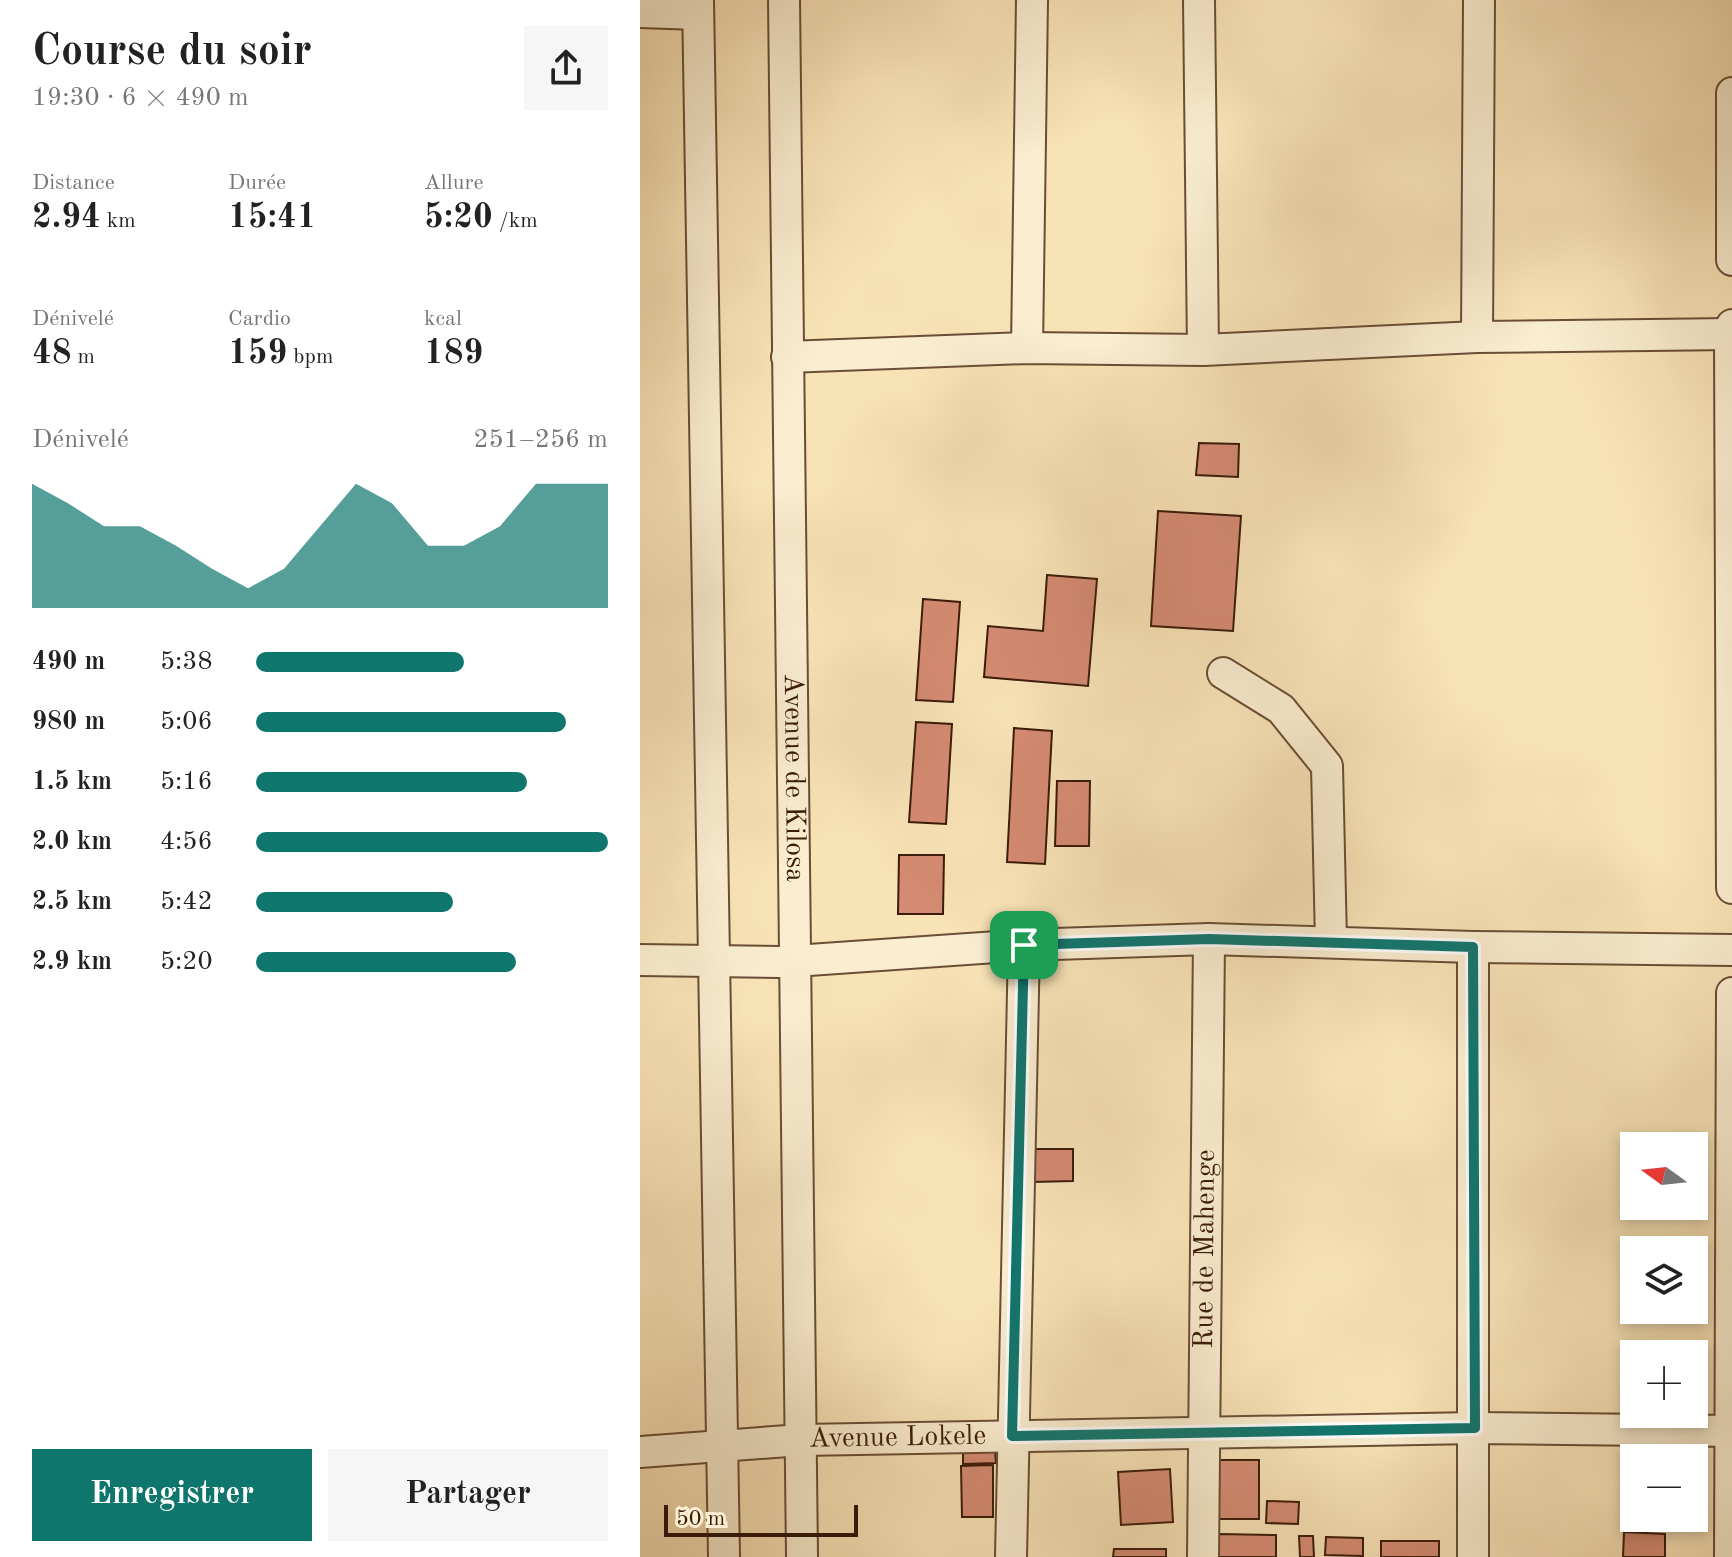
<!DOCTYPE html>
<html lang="fr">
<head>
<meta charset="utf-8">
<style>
  :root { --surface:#fff; --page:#f6f6f6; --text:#222; --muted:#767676; --accent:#0f766e }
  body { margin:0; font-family:"Old Standard TT",serif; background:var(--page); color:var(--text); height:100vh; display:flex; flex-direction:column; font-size:30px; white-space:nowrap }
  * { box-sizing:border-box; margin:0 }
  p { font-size:26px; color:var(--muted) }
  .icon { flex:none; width:44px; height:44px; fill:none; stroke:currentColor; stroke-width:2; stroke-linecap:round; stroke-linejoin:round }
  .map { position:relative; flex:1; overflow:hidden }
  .drawer { display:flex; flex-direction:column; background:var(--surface); width:640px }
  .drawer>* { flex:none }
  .needle { width:52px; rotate:285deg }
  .fabs { position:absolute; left:980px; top:1132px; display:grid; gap:16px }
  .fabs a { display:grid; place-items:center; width:88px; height:88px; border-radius:0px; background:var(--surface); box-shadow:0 4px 12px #0003; font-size:40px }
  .scale { position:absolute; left:24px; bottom:20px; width:194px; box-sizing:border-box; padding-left:8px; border:4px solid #3b1b09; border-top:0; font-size:22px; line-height:28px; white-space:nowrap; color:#3b1b09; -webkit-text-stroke:6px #faedd0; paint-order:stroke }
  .pin { position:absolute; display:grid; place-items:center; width:68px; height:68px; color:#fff; margin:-34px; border-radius:16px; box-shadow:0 4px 12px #0006 }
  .round { display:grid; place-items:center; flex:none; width:84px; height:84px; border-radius:0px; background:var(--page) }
  .head { display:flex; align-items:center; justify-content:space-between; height:136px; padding:0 32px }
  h1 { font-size:44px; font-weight:700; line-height:60px }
  .metrics { display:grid; grid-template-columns:repeat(3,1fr); gap:12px; height:136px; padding:8px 32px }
  .metrics div { display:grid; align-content:center }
  .metrics b { font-size:34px; font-weight:700 }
  .metrics small { font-size:22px; font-weight:400 }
  .metrics p { font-size:22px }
  .chart { height:224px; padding:16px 32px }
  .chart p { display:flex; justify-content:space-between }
  .chart svg { width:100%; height:144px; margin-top:8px; fill:var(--accent); opacity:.7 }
  .button { display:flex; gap:16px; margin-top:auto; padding:16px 32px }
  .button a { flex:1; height:92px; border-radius:0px; background:var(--accent); color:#fff; font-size:32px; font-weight:700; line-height:92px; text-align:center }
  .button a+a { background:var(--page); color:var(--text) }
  ul { padding:0 32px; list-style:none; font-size:26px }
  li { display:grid; grid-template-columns:128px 96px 1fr; align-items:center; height:60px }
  li i { height:20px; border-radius:10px; background:var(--accent) }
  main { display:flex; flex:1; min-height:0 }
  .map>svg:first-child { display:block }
</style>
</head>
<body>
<main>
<section class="drawer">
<div class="head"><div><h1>Course du soir</h1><p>19:30 · 6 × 490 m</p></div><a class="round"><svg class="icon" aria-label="share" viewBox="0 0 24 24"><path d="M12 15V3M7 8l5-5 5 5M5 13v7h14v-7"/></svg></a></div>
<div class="metrics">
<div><p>Distance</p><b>2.94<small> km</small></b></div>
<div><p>Durée</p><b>15:41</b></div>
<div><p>Allure</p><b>5:20<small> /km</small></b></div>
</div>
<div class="metrics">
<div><p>Dénivelé</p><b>48<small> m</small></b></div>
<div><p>Cardio</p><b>159<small> bpm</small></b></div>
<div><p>kcal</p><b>189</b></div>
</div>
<div class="chart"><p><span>Dénivelé</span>251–256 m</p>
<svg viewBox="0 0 160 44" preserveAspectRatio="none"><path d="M0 44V6L10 12L20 19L30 19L40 25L50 32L60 38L70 32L80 19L90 6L100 12L110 25L120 25L130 19L140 6L150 6L160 6V44z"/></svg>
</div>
<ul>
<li><b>490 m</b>5:38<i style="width:59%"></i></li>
<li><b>980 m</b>5:06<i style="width:88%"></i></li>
<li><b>1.5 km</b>5:16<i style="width:77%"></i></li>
<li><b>2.0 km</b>4:56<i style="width:100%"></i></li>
<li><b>2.5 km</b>5:42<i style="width:56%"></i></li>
<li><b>2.9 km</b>5:20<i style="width:74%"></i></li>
</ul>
<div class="button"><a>Enregistrer</a><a>Partager</a></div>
</section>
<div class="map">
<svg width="1092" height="1557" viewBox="0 0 1092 1557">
  <rect width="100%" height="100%" fill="#f8e3b7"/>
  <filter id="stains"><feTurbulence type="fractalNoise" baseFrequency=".0025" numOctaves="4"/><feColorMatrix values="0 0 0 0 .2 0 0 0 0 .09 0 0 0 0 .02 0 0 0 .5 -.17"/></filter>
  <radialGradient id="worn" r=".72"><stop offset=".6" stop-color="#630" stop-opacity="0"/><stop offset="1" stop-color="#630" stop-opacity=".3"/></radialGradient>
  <path fill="#d58b73" stroke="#3b1b09" stroke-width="2" d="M559,443L599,444L598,477L556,475Z
    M518,511L601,516L593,631L511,626Z
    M407,575L457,579L448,686L344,677L348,626L403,631Z
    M283,599L320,602L313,702L276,700Z
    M276,722L312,724L306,824L269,822Z
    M374,728L412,731L405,864L367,862Z
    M417,781H450L449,846H415Z
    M259,855H304L303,914H258Z
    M391,1149H433V1181L392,1182Z
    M355,1451L356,1463L323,1464V1452Z
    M568,1460H619V1519H567Z
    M353,1465V1517H322L321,1466Z
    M530,1469L533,1522L481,1525L478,1472Z
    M627,1501L659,1502L658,1524L626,1523Z
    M984,1532L1025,1534V1557H983Z
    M579,1534L636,1535V1557H579Z
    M659,1536H673L674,1557H660Z
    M686,1537L723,1538V1556L685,1555Z
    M741,1541H799V1557H741Z
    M474,1549H526V1557H473Z"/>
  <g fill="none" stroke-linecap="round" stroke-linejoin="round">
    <defs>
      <g id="minor">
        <path d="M58,0L84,1557"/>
        <path id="s1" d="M144,0L162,1557"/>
        <path d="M559,0L563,350"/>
        <path d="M0,12L58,14"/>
        <path d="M1092,93V260"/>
        <path d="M1092,325L1090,334L1092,888"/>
        <path d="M837,337L839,0"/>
        <path d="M387,348L392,0"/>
        <path d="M147,357L387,348L563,350L837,337L1092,334"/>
        <path d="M583,673L641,709L687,766L691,942"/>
        <path d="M833,947V1557"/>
        <path d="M0,960L140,962L384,945L569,939L833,947L1092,950"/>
        <path id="s2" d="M0,1452L161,1440L835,1428L1092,1431"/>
        <path d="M371,1557L384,945"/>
        <path id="s3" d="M563,1557L569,939"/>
        <path d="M1090,1557L1092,993"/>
      </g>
    </defs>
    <use href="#minor" stroke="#6a4d34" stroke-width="34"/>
    <use href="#minor" stroke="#faedd0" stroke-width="30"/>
  </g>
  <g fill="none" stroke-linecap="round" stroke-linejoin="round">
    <defs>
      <path id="route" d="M569,939L833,947L835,1428L372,1436L384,945Z"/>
    </defs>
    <use href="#route" stroke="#fff" stroke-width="16"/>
    <use href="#route" stroke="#0f766e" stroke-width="10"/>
  </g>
  <g text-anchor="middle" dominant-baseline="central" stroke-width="7" stroke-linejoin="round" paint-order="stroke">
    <g font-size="28" fill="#3b1b09" stroke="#faedd0">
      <text stroke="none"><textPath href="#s1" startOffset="778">Avenue de Kilosa</textPath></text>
      <text stroke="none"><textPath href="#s3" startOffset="308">Rue de Mahenge</textPath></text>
      <text stroke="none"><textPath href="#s2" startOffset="258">Avenue Lokele</textPath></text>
    </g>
  </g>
  <rect width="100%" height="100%" filter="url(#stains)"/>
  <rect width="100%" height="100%" fill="url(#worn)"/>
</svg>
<div class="fabs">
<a><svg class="needle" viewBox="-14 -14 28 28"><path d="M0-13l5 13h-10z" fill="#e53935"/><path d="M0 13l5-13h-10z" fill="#767676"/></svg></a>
<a><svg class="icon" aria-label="layers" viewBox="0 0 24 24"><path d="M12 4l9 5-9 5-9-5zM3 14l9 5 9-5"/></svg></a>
<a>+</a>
<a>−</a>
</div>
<div class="scale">50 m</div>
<div class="pin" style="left:384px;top:945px;background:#1e9e55"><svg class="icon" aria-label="arrive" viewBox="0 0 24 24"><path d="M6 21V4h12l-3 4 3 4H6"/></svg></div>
</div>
</main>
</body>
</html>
